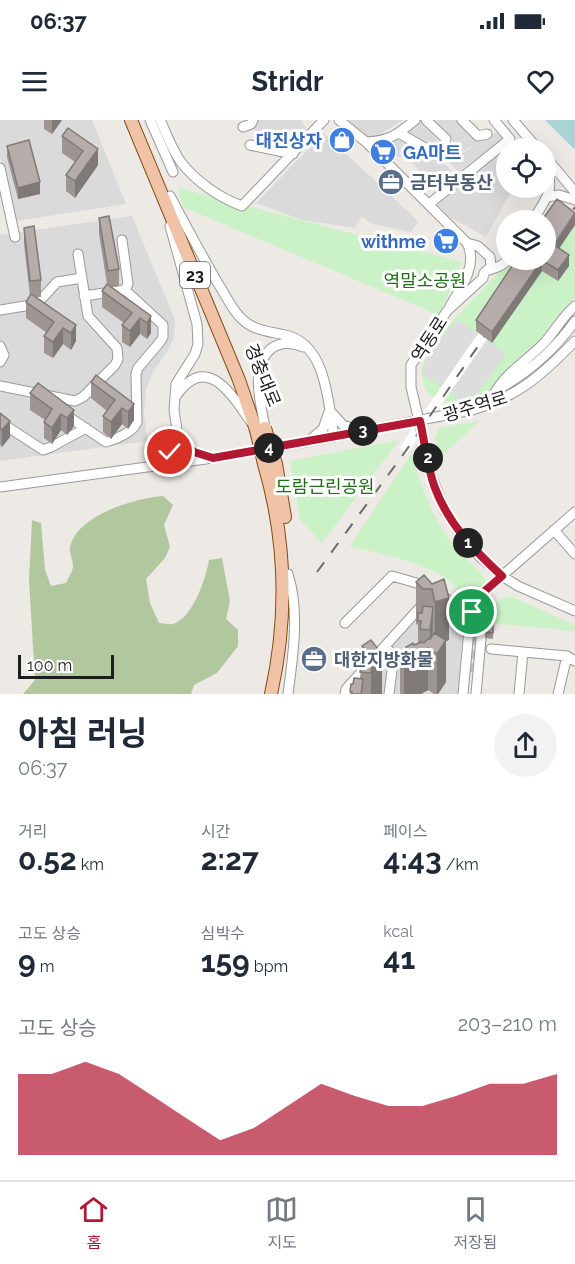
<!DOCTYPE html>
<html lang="ko">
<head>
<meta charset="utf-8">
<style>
  :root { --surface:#fff; --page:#f2f2f3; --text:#1f2937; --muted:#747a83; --line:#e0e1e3; --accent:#b21832 }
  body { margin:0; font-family:Raleway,"Noto Sans KR",sans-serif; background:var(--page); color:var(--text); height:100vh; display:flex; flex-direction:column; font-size:22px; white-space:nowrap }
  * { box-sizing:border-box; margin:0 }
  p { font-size:20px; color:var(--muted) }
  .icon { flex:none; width:33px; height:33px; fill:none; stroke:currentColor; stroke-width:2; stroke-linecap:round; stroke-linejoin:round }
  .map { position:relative; height:574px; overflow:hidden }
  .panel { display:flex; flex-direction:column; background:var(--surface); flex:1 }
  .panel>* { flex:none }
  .tools { position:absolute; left:496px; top:18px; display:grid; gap:12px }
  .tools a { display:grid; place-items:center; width:60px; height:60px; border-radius:50%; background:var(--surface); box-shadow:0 6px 24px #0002; font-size:30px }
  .scale { position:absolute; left:18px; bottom:15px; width:96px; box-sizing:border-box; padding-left:6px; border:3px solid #1d1d1d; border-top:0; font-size:16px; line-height:21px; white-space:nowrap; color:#1d1d1d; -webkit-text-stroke:4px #fff; paint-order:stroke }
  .pin { position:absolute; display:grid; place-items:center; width:51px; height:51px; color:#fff; margin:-26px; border:3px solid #fff; border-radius:50%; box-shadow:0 2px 6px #0007 }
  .km { position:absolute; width:30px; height:30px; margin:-15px; border-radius:50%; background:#222; color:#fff; font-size:16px; line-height:30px; text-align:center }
  .round { display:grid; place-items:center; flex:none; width:63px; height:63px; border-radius:32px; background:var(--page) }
  .overview { display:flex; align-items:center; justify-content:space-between; height:102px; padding:0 18px }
  h1 { font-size:33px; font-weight:700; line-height:45px }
  .figures { display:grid; grid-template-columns:repeat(3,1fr); gap:9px; height:102px; padding:6px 18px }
  .figures div { display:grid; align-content:center }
  .figures b { font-size:30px; font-weight:700 }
  .figures small { font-size:16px; font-weight:400 }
  .figures p { font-size:16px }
  .chart { height:168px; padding:12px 18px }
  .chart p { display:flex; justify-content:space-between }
  .chart svg { width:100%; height:108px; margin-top:6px; fill:var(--accent); opacity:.7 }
  .status { display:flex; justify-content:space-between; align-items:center; height:42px; padding:0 30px; background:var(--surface); direction:ltr }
  .status svg { height:16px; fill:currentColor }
  header { display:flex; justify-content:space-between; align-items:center; height:78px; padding:0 18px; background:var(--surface); font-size:27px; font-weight:700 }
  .menu { display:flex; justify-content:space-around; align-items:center; height:84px; border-top:2px solid var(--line); background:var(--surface); font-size:16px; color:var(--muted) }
  .menu a { display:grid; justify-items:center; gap:3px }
  .menu .on { color:var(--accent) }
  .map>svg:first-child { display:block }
</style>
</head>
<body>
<div class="status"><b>06:37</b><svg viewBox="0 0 49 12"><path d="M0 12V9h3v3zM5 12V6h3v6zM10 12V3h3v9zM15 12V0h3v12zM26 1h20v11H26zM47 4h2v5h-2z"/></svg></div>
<header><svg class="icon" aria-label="menu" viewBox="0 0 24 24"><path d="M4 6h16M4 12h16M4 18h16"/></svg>Stridr<svg class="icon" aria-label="heart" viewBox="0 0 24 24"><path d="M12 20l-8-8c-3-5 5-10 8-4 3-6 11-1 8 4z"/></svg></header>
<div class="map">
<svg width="575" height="574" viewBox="0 0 575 574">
  <rect width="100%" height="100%" fill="#ede9e4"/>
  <path fill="#dbdada" d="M0,0H92L126,84L16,101L0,36Z
    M257,0H301L307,10L292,27L272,24L253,9Z
    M349,0H403L376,17H365Z
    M418,0L443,25L437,30L427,23L403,12Z
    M431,0H458L480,21L497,12L502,19L459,52L441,33L449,24L463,33L479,22L463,31Z
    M324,13L418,101L411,112L373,104L362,97L355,108L302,100L256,83Z
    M399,16L430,37L435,34L454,54L435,72L426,58L407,37L396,36L391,27Z
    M512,22L516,28H507V68H513L486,117L448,96L437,84Z
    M132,96L175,200L174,217L170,227L153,252L146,270L144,294L148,321L0,341V115Z
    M423,475L441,481L463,505L458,574H341L342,567Z"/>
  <path fill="#b1c79e" d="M163,376L173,385L164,405L170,427L165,438L146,459L150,483L159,503C163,503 169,505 173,504C193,498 206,458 209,440L222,438L230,481L226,499L238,510V526L217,553L194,565L191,574H23L35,560L29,460L32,400L41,403L45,450L51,466L66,463C68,458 73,451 73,446C73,440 69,433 70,427C77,395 135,378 163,376Z"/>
  <path fill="#caf2c6" d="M178,68L462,142L439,195L183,87Z
    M555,83L575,99V179L568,184L542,218L508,249L487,276L442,283L426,271L421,252L425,239L447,207L496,155L517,140H546V100H542L551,84Z
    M480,301L440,337L435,318L439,308Z
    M399,320L322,423L300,400L290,341Z
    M412,333C420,365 432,397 452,423C462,436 475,445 485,458V464L472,475L467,485C462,478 457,469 451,462C432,444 377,433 350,426Z
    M510,476L575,505V512L557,509L485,503L486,492L500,479Z"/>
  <path fill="#ddd" d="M458,200L506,234L478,273L459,279L422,254L425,243L442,217Z"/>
  <path fill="#aad3d6" d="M545,0H575V30Z"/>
  <path fill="#fff" d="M529,140H542L407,334L399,328Z"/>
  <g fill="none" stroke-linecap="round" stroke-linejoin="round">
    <path stroke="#c3c0bc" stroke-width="9" stroke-dasharray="9 4.5" stroke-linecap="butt" d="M470,552L474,510L473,495"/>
    <defs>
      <path id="minor" d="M150,0L173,52
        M160,0C167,14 172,30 181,42C195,61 220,78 242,86L324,0
        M339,0L366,22L467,123L478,126L490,137L491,147L484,153L483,158L447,191L411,245V267L432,357L445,391L460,413L479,436L502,456L518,466L575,491
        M426,0L446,19
        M462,0L478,16L487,14
        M513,0L537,28
        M243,7L251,4L253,0
        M399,13L432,32
        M366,22C389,21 397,15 415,0
        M250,25L293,34
        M548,40L575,72
        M0,48L15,117
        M170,76C186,106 202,136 219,165C226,176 231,187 239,196C252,211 268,211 285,215C327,224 328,283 334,317
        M547,77L559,75L575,80
        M429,84L510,19L494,0
        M533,100C549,74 554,72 546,41
        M170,106L197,204L198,224L195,234L176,264L174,290L182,342
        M489,150L500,146L509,140
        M84,176L125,170L128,164L122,120
        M450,186C462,167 478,144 467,123
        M0,190L37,184L57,162L82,158
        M0,226L4,235L0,242
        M0,266L75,281L83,277L115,245L118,239L117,228L88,196L78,134
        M497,270C529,252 554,231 575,201
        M176,276C207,232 231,274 251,302
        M489,285C501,254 523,245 545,222C555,211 563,196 575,186
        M63,293L106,322C117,319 133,312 137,302L136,254L138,248L160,222L163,217V205L125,170
        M332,293L343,305L357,310
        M0,302L43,330L51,327L86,308
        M265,308C261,284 249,246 272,228C282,221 293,223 303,227
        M311,319L323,309L329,292
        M154,345L170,332L177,316L194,332L208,337
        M0,367L213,338L306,322L472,290C518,277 543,254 575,221
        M554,410L575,434
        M288,454C300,492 293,535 288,574
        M439,472L468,499L477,503L482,508L476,574
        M472,492L479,476L575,392
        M345,503L392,456L427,466
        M385,527L394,535L389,574
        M491,529L523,532
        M345,574L346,569L424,483
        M463,574L469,510L468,499
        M519,574L523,532L567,536L575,541
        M558,574L567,536"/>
      <path id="major" d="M131,0L239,260L256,310
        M264,344C286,419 288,498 271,574
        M276,344L285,397"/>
    </defs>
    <use href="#minor" stroke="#9a9a9a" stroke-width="11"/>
    <use href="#major" stroke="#844b12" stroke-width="14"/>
    <use href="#minor" stroke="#fff" stroke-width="9"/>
    <use href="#major" stroke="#f0c3a6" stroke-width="12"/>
    <path stroke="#6b6b6b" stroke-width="2" stroke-dasharray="12 12" stroke-linecap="butt" d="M546,129L575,87
      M317,452L405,332L494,203"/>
    <defs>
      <path id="major-bridge" d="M265,308L276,344
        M256,310L264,344"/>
    </defs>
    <use href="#major-bridge" stroke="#844b12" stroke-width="14" stroke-linecap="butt"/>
    <use href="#major-bridge" stroke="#f0c3a6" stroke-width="12"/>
  </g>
  <path fill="#9d9592" d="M44,0H62L52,14L44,9Z
    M68,8L98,45L75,78L66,71V55L75,42L62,33V16Z
    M7,26L40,74L18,79L7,37Z
    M99,98L119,149V166L112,167L151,196V213L147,219L140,214L130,227L122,222V205L124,203L102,187V171L107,164L99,114Z
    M575,105L559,128L569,146L558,161L542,151L492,223L476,211V200Z
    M24,108L41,160V177H37L76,205V221L71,230L63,224L53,238L44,233V216L47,213L26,198V182L30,176L24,124Z
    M96,255L134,300L128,309L122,304L111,319L103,312V296L107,291L91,278V262Z
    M38,263L74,306L67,315L61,310L52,324L44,318V302L45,300L30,290V273Z
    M0,293L10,317L2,327L0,325Z
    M416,462L432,464L449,520L446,521V562L438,574H434L428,570L421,574H400V533L406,530V527L418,524V505L416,504Z
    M493,501V519L485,518L484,502Z
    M371,520L382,574H350L351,564H353L360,558L362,541V526Z"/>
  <path fill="#7f7977" d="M52,0H62L52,14Z
    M98,29V45L75,78V61Z
    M40,62V74L18,79V68Z
    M575,94V105L554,136V125Z
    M569,135V146L558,161V150Z
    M542,140V151L492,223V212Z
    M151,196V213L147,219V203Z
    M140,198V214L130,227V211Z
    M76,205V221L71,230V213Z
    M63,208V224L53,238V222Z
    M134,284V300L128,309V292Z
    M122,288V304L111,319V302Z
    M74,290V306L67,315V298Z
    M61,294V310L52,324V308Z
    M10,301V317L2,327V310Z
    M449,478V520L446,521V562L438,574H437V534L435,523V482Z
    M433,487L432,531L430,530V510Z
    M428,528V570L421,574H404V541Z
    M382,534V574H371V553L372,541Z"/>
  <path fill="#b6adaa" stroke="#7f7977" stroke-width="1.5" d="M68,8L98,29L75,61L66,55L83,31L62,16Z
    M29,20L40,62L18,68L7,26Z
    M557,79L575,93L554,125L569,135L558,150L542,140L492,212L476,200L516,140H546V100H542Z
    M109,96L119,149L108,151L99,98Z
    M34,106L41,160L30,161L24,108Z
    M107,164L151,196L147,203L140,198L130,211L122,205L132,193L102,171Z
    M31,174L76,205L71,213L63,208L53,222L44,216L54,202L26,182Z
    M96,255L134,284L128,292L122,288L111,302L103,296L115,280L91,262Z
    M38,263L74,290L67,298L61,294L52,308L44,302L52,289L30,273Z
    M0,293L10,301L2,310L0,308Z
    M424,455L432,464L444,459L449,478L435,482L432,469H423L416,462Z
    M423,486L433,487L430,510L420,509L421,501H418V493H422Z
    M493,501V513L485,512L484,502Z
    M434,513L446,520L437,534L428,528L404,541L400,533L407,530L406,527L413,523L414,525L421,522L424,523L429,518L430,519Z
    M371,520L382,534L372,541L371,553L360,552L361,541L365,542L368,538L362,534L366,531L362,526Z
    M354,558L363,559L361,574H352V572L350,571L351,564H353Z"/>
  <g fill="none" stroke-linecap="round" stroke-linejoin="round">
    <defs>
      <path id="route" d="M170,332L177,316L194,332L213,338L420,301C425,323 427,347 435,368C449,405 474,430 502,456L479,476L472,492"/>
    </defs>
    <use href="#route" stroke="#fff" stroke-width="12"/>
    <use href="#route" stroke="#b21832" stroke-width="8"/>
  </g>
  <defs>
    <symbol id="shop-disc" viewBox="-11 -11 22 22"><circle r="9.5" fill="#3f7fe0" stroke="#fff"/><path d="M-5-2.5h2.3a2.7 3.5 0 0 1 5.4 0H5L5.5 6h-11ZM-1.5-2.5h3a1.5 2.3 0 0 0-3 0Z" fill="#fff"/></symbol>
    <symbol id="supermarket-disc" viewBox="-11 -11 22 22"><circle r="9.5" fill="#3f7fe0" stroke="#fff"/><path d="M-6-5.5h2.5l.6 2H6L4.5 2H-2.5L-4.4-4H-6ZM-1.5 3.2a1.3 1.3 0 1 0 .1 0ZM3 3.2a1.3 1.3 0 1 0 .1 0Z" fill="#fff"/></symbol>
    <symbol id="office-disc" viewBox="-11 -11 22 22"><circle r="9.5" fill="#5c6f8a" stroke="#fff"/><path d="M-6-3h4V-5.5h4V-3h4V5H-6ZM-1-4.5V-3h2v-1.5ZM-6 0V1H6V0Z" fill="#fff"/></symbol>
  </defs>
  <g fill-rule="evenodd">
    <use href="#shop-disc" x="327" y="5" width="30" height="30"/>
    <use href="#supermarket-disc" x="368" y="17" width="30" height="30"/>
    <use href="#office-disc" x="376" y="47" width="30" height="30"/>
    <use href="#supermarket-disc" x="431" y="106" width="30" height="30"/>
    <use href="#office-disc" x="299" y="524" width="30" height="30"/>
  </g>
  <g text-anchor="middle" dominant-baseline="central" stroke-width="6" stroke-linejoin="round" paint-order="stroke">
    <rect fill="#fff" stroke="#616161" stroke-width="1.5" x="180" y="142" width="30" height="26" rx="4.5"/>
    <g font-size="16" font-weight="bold" fill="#1d1d1d">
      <text x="195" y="155">23</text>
    </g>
    <g font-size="18" font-weight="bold" fill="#366cbe" stroke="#fff" text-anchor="end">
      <text x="322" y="20">대진상자</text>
      <text x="403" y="32" text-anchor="start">GA마트</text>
      <text x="426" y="121">withme</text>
    </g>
    <g font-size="18" font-weight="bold" fill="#4e5e75" stroke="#fff" text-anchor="start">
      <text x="410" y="62">금터부동산</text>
      <text x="334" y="539">대한지방화물</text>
    </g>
    <g font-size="18" fill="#206e18" stroke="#fff">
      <text x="425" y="160">역말소공원</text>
      <text x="325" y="366">도람근린공원</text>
    </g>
    <g font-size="18" fill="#1d1d1d" stroke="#fff">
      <text transform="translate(429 219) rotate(-57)">역동로</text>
      <text transform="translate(263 255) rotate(68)">경충대로</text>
      <text transform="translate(475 286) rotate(-17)">광주역로</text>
    </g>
  </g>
</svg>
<div class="tools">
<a><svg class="icon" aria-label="locate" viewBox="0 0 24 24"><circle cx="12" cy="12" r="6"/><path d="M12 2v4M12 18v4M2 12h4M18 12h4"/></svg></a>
<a><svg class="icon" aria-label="layers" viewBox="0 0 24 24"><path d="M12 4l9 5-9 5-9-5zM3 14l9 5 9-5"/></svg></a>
</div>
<div class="scale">100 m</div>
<div class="pin" style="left:472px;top:492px;background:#1e9e55"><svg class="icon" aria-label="arrive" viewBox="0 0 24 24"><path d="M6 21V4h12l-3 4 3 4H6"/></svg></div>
<div class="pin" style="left:170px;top:332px;background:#d93025"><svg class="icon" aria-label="check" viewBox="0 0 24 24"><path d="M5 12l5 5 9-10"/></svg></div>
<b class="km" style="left:468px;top:423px">1</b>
<b class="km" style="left:428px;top:338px">2</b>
<b class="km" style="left:363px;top:311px">3</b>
<b class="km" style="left:269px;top:328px">4</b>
</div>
<section class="panel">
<div class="overview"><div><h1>아침 러닝</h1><p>06:37</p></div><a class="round"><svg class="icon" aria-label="share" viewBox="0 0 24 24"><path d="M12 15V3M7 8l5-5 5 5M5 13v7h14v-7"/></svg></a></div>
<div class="figures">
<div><p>거리</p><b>0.52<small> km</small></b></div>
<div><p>시간</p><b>2:27</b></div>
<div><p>페이스</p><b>4:43<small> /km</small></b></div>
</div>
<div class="figures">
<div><p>고도 상승</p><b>9<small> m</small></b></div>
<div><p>심박수</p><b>159<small> bpm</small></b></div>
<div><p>kcal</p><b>41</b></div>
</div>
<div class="chart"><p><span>고도 상승</span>203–210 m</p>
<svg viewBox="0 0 160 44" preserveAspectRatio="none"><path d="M0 44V11L10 11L20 6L30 11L40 20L50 29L60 38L70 33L80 24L90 15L100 20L110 24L120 24L130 20L140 15L150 15L160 11V44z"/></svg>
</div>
</section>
<nav class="menu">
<a class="on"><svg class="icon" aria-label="home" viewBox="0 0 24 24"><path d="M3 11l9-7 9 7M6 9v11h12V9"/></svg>홈</a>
<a><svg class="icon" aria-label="map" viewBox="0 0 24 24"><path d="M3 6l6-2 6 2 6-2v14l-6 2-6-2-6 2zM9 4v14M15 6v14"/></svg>지도</a>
<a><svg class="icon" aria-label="saved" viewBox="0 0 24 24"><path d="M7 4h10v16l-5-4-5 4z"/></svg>저장됨</a>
</nav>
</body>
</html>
